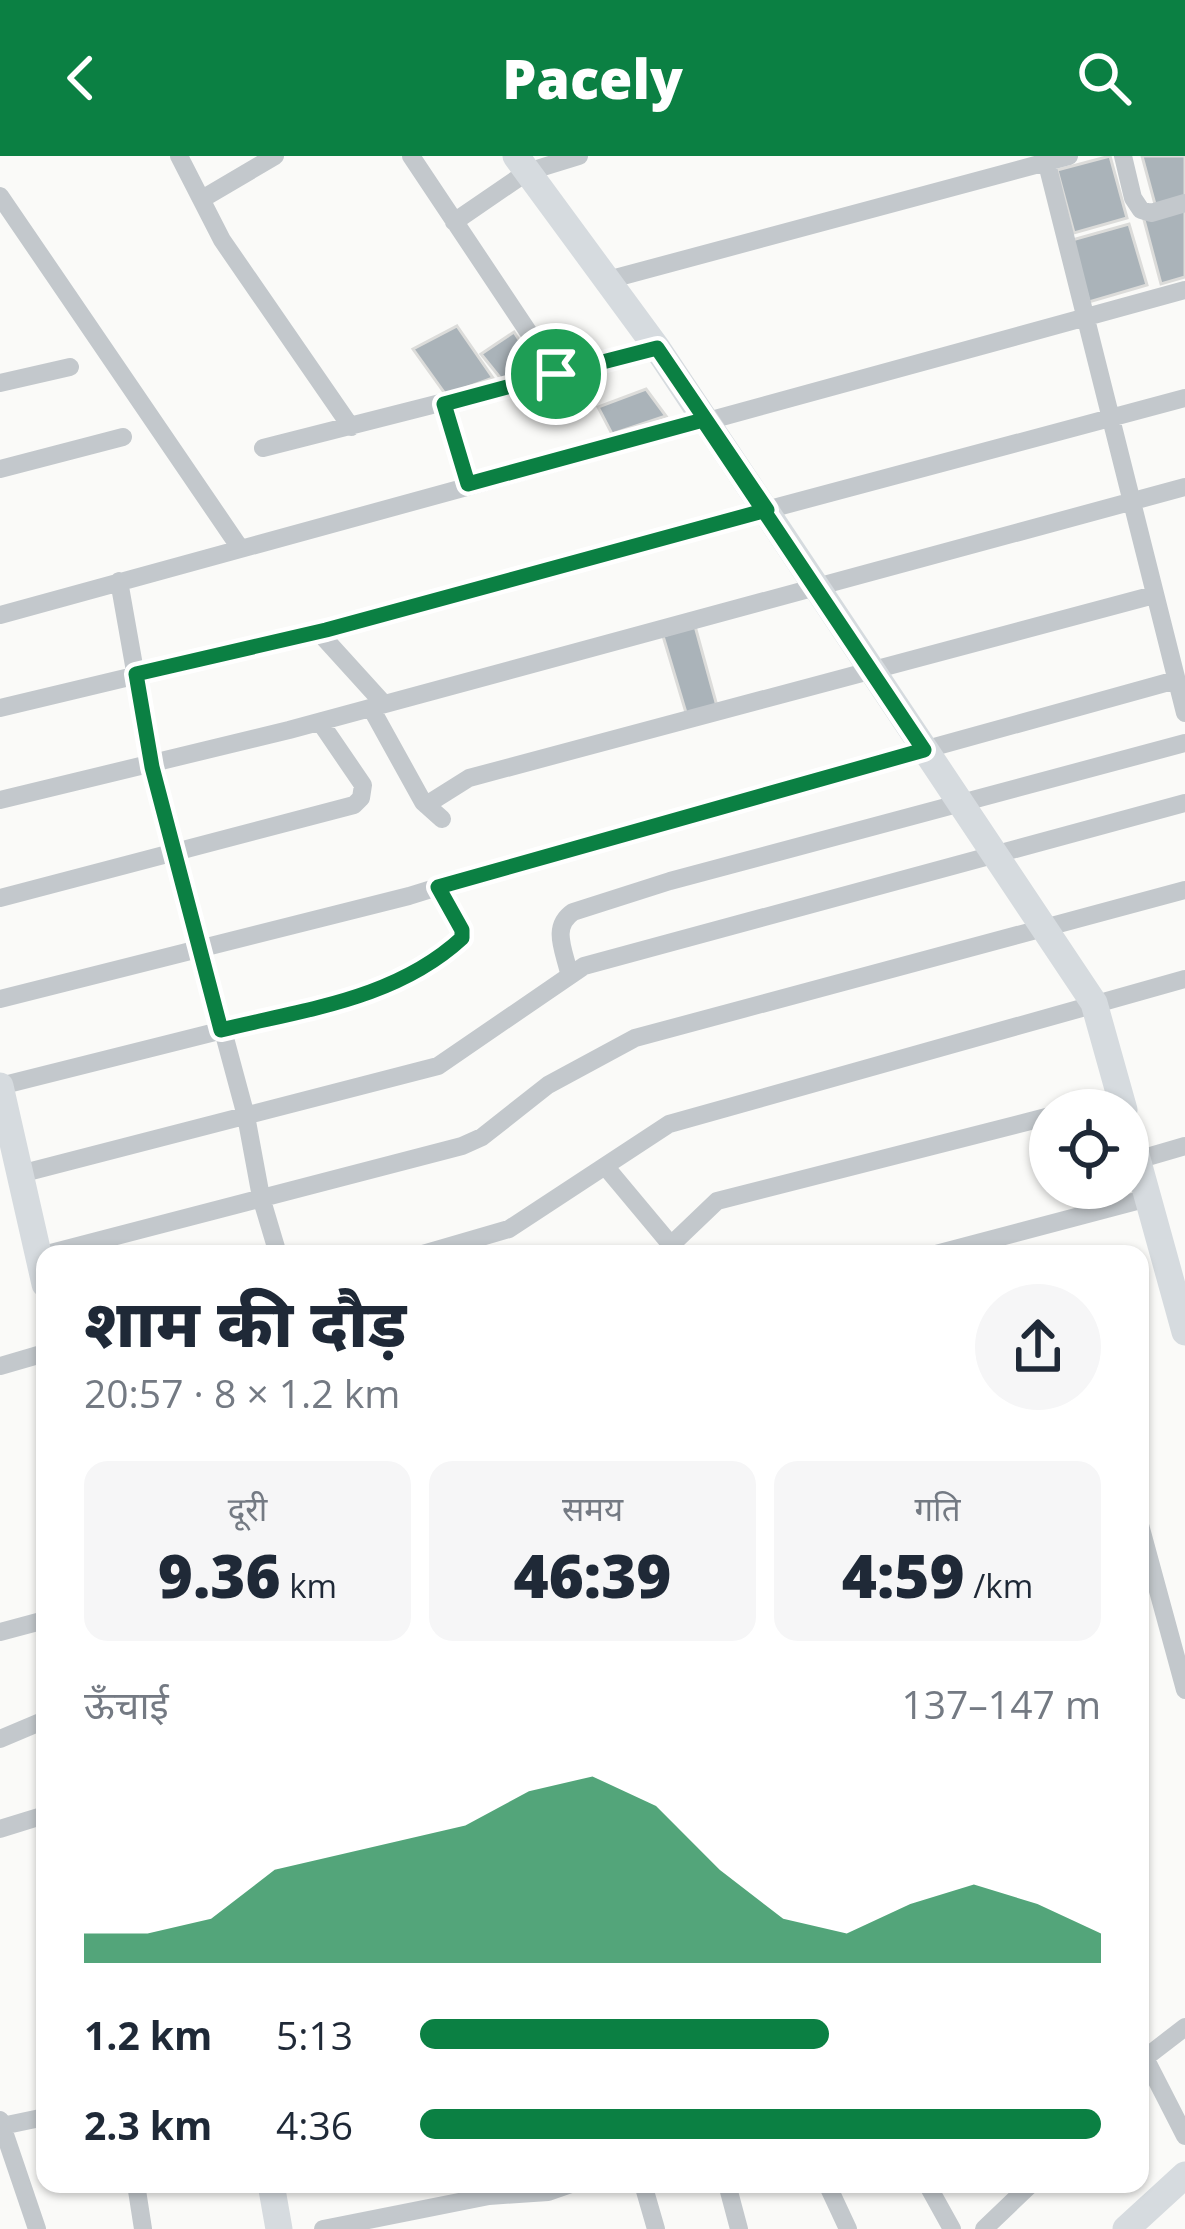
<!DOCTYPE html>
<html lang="hi">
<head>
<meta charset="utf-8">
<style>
  :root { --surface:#fff; --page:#f6f6f7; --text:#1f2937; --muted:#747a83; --accent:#0b8043 }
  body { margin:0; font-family:"Open Sans","Noto Sans Devanagari",sans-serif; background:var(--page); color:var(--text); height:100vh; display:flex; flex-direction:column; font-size:45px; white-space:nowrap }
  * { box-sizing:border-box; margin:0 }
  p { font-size:39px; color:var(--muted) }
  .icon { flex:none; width:66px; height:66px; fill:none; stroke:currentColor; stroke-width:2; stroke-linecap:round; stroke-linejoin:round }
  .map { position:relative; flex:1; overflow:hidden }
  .panel { position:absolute; left:36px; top:1089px; width:1113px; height:948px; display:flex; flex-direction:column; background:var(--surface); border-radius:24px; box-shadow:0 3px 9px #0004 }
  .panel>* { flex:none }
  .buttons { position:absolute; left:1029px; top:933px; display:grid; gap:24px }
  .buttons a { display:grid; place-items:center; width:120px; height:120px; border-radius:50%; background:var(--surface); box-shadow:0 3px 9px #0004; font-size:60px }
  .pin { position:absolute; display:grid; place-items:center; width:102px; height:102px; color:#fff; margin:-51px; border:6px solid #fff; border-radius:50%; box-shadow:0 3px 12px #0007 }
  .round { display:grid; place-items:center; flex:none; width:126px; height:126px; border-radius:63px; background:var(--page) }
  .overview { display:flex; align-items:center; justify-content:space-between; height:204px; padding:0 48px }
  h1 { font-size:66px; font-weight:800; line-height:90px }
  .figures { display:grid; grid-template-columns:repeat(3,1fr); gap:18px; height:204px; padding:12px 48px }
  .figures div { display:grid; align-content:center; border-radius:24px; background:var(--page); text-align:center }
  .figures b { font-size:60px; font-weight:800 }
  .figures small { font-size:33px; font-weight:400 }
  .figures p { font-size:33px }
  .chart { height:336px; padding:24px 48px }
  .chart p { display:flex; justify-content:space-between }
  .chart svg { width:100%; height:216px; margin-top:12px; fill:var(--accent); opacity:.7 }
  ul { padding:0 48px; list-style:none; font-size:39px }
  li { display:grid; grid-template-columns:192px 144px 1fr; align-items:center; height:90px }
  li i { height:30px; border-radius:15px; background:var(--accent) }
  header { display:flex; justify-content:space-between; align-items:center; height:156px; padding:0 48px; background:var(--accent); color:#fff; font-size:54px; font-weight:800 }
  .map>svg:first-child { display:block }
</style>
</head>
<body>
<header><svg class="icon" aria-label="back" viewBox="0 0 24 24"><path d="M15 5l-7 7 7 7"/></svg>Pacely<svg class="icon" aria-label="search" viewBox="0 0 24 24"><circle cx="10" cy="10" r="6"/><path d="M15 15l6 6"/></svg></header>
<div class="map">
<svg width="1185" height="2073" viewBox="0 0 1185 2073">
  <rect width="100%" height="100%" fill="#fafaf8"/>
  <path fill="#aab3b9" stroke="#dcdcda" stroke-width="3" d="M1110,0L1127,62L1074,77L1057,14Z
    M1142,0H1185V44L1156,52Z
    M1185,49V121L1161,128L1143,60Z
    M1129,68L1147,129L1089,146L1072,84Z
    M457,170L493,222L446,239L413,193Z
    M514,176L536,210L502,224L481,198Z
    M646,233L666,260L612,278L598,251Z
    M695,470L717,550L687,560L663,480Z"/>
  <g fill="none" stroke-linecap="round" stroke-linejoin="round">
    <path stroke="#c3c8cc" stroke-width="18" d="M179,0L222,84L351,271
      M411,0L557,219
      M1045,0L1185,557
      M1123,0L1133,42L1141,54L1151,57L1185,47
      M0,40L240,392
      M202,43L275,0
      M454,66L527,16L579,0
      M604,125L1069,0
      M0,227L70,211
      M444,248L468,329
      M263,292L657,192
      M0,313L123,281
      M119,425L152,611L246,960L261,1041L278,1098
      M0,459L1185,134
      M384,548L325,483L324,478L329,471L1185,242
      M0,552L326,474
      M371,552L423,646L442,663
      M0,644L289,574L1185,331
      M426,649L469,622L1154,439
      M0,742L354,649L361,642L363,629L320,566
      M569,817C564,794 551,771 573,756L670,725L1185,587
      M0,843L409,740L515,707L1176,524
      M0,930L375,836L417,817L462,782V774L438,731
      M1075,954L1121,942
      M1137,1004L1185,990
      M605,1010L671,1089
      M20,1018L438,910L584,810L1185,647
      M47,1098L462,990L482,981L548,929L635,882L1185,734
      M423,1098L509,1073L669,968L1185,823
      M674,1098L671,1089L717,1045L1050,960
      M936,1098L1148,1042
      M0,1210L45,1197
      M1140,1369L1185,1534
      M0,1476L45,1464
      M0,1583L45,1564
      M0,1673L45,1659
      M1140,1892L1185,1980
      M1145,1902L1185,1871
      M0,1964L37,2073
      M2,1970L45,1961
      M136,2028L143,2073
      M643,2028L656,2073
      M727,2028L739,2073
      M827,2028L848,2073
      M927,2028L952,2073
      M323,2073L489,2040L548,2036L571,2028
      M984,2073L1031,2028"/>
    <path stroke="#d6dbdf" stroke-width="27" d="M516,0L657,192L1094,847L1124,954
      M0,930L45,1128
      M1128,970L1185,1176
      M271,2028L279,2073
      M1126,2073L1185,2019"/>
  </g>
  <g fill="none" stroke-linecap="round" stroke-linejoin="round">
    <defs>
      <path id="route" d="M556,218L657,192L767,354L326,474L136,518L152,611L221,874C306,853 396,843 462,782V774L438,731L924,594L703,264L468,328L444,248L556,218"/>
    </defs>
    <use href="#route" stroke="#fff" stroke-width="24"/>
    <use href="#route" stroke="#0b8043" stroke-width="15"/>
  </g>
</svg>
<div class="buttons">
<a><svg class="icon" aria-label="locate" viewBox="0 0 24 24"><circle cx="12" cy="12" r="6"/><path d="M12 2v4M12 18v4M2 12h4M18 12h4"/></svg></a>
</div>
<div class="pin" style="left:556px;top:218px;background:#1e9e55"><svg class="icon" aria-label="arrive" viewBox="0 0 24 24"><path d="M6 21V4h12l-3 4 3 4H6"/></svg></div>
<section class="panel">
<div class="overview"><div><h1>शाम की दौड़</h1><p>20:57 · 8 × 1.2 km</p></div><a class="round"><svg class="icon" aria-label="share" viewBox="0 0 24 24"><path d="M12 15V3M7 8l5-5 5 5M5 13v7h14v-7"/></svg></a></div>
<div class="figures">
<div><p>दूरी</p><b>9.36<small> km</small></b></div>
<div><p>समय</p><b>46:39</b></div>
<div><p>गति</p><b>4:59<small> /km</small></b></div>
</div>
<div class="chart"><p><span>ऊँचाई</span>137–147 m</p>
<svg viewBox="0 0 160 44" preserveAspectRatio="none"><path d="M0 44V38L10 38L20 35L30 25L40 22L50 19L60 16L70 9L80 6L90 12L100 25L110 35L120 38L130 32L140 28L150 32L160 38V44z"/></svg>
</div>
<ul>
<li><b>1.2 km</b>5:13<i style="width:60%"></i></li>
<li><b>2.3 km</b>4:36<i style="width:100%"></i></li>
</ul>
</section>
</div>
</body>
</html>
